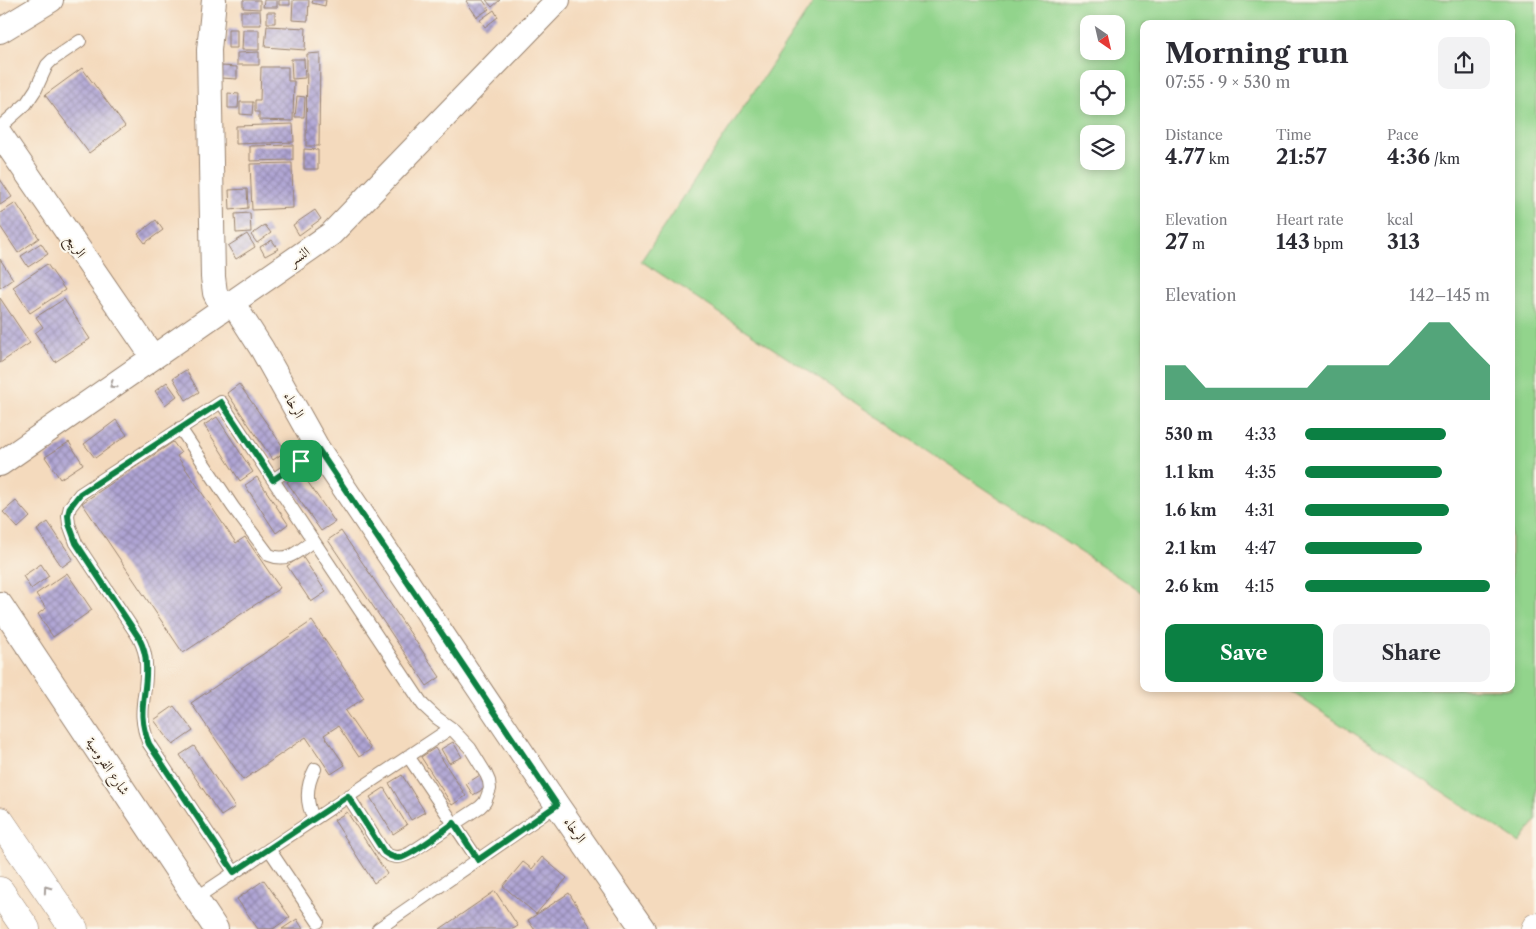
<!DOCTYPE html>
<html lang="en">
<head>
<meta charset="utf-8">
<style>
  :root { --surface:#fff; --page:#f2f2f3; --text:#2b2b33; --muted:#7c7c81; --accent:#0b8043 }
  body { margin:0; font-family:"Libre Caslon Text",Amiri,serif; background:var(--page); color:var(--text); height:100vh; display:flex; flex-direction:column; font-size:19px; white-space:nowrap }
  * { box-sizing:border-box; margin:0 }
  p { font-size:16px; color:var(--muted) }
  .icon { flex:none; width:28px; height:28px; fill:none; stroke:currentColor; stroke-width:2; stroke-linecap:round; stroke-linejoin:round }
  .map { position:relative; flex:1; overflow:hidden }
  .panel { position:absolute; left:1140px; top:20px; width:375px; height:672px; display:flex; flex-direction:column; background:var(--surface); border-radius:10px; box-shadow:0 2px 8px #0003 }
  .panel>* { flex:none }
  .needle { width:32px; rotate:146deg }
  .buttons { position:absolute; left:1080px; top:15px; display:grid; gap:10px }
  .buttons a { display:grid; place-items:center; width:45px; height:45px; border-radius:10px; background:var(--surface); box-shadow:0 2px 8px #0003; font-size:25px }
  .pin { position:absolute; display:grid; place-items:center; width:42px; height:42px; color:#fff; margin:-21px; border-radius:10px; box-shadow:0 2px 8px #0006 }
  .round { display:grid; place-items:center; flex:none; width:52px; height:52px; border-radius:10px; background:var(--page) }
  .head { display:flex; align-items:center; justify-content:space-between; height:85px; padding:0 25px }
  h1 { font-size:28px; font-weight:700; line-height:38px }
  .figures { display:grid; grid-template-columns:repeat(3,1fr); gap:8px; height:85px; padding:5px 25px }
  .figures div { display:grid; align-content:center }
  .figures b { font-size:21px; font-weight:700 }
  .figures small { font-size:14px; font-weight:400 }
  .figures p { font-size:14px }
  .chart { height:140px; padding:10px 25px }
  .chart p { display:flex; justify-content:space-between }
  .chart svg { width:100%; height:90px; margin-top:5px; fill:var(--accent); opacity:.7 }
  .cta { display:flex; gap:10px; margin-top:auto; padding:10px 25px }
  .cta a { flex:1; height:58px; border-radius:10px; background:var(--accent); color:#fff; font-size:20px; font-weight:700; line-height:58px; text-align:center }
  .cta a+a { background:var(--page); color:var(--text) }
  ul { padding:0 25px; list-style:none; font-size:16px }
  li { display:grid; grid-template-columns:80px 60px 1fr; align-items:center; height:38px }
  li i { height:12px; border-radius:6px; background:var(--accent) }
  .map>svg:first-child { display:block }
</style>
</head>
<body>
<div class="map">
<svg width="1536" height="929" viewBox="0 0 1536 929">
  <defs>
    <pattern id="building-cross-hatch" width="8" height="8" patternUnits="userSpaceOnUse" patternTransform="scale(1.25)"><rect width="8" height="8" fill="#afa4d4"/><path d="M0 0l8 8M0 8l8-8" fill="none" stroke="#9086ab"/></pattern>
  </defs>
  <rect width="100%" height="100%" fill="#fbf7ec"/>
  <filter id="ink" filterUnits="userSpaceOnUse"><feTurbulence type="fractalNoise" baseFrequency=".02" numOctaves="2"/><feDisplacementMap in="SourceGraphic" scale="10" xChannelSelector="R" yChannelSelector="G"/><feConvolveMatrix kernelMatrix="1 2 1 2 8 2 1 2 1" color-interpolation-filters="sRGB"/></filter>
  <filter id="wash" filterUnits="userSpaceOnUse"><feTurbulence type="fractalNoise" baseFrequency=".0096" numOctaves="4" result="noise"/><feDisplacementMap in="SourceGraphic" scale="20" xChannelSelector="R" yChannelSelector="G"/><feGaussianBlur stdDeviation="1.12" result="paint"/><feColorMatrix in="noise" values="0 0 0 0 0 0 0 0 0 0 0 0 0 0 0 0 0 1.4 0 .05"/><feComposite in="paint" operator="in"/></filter>
  <g filter="url(#wash)">
    <rect width="100%" height="100%" fill="#f4dabd"/>
    <path fill="#92d48c" stroke="#667f55" fill-rule="evenodd" d="M815,0H1536V820L1520,843L1287,689H1511V24H1144V594L641,261ZM1089,24H1116V51H1089ZM1089,79H1116V106H1089ZM1089,134H1116V161H1089Z"/>
    <g id="blocks">
      <path fill="url(#building-cross-hatch)" d="M243,0H260V9L243,8Z
        M264,0H277V7H263Z
        M279,0H290V5H279Z
        M293,0H309L308,21L292,20Z
        M313,0H326L325,6L312,3Z
        M468,0H483L489,9L477,17L466,1Z
        M486,0H500L492,7Z
        M494,10L498,17L485,27L480,20Z
        M241,11H260L261,25H241Z
        M267,12H275V23H267Z
        M267,26L306,28L305,50L265,47Z
        M228,29H237V48H228Z
        M243,30H259V50H242Z
        M259,52V65H237V53Z
        M320,53L319,146H306L307,54Z
        M291,59H304L305,78L292,79Z
        M221,66L237,67V79L221,78Z
        M261,67H288V81H294L293,121L259,120V112H255V100H260Z
        M82,68L125,126L89,153L45,95Z
        M228,93L239,94L238,108H228Z
        M297,96L305,97L304,117H295Z
        M240,102H253L252,115L240,114Z
        M293,124L294,142L236,144V126Z
        M293,145V160L250,161V146Z
        M304,149L318,150V169H304Z
        M292,163L293,208L252,210L250,164Z
        M0,179L12,197L0,205Z
        M247,189L248,208L230,210L229,190Z
        M16,203L39,238L18,253L0,226V213Z
        M315,210L321,219L299,235L293,225Z
        M250,213L251,232L236,233L235,214Z
        M156,220L163,230L145,243L138,234Z
        M265,225L271,233L257,243L251,235Z
        M247,234L255,247L236,259L228,246Z
        M272,240L278,249L265,256L260,247Z
        M41,243L48,254L28,267L21,256Z
        M0,259L13,279L0,288Z
        M47,264L65,290L30,313L13,287Z
        M0,298L30,343L0,363Z
        M64,299L90,339L55,362L35,333L43,327L36,317Z
        M186,370L199,392L186,400L173,378Z
        M167,382L177,396L165,405L155,391Z
        M239,384L286,451L273,460L227,393Z
        M217,417L253,472L240,481L204,425Z
        M116,420L127,435L95,458L84,444Z
        M69,442L83,464L60,479L45,457Z
        M173,442L181,453L177,456L236,543L245,537L280,588L183,653L82,503Z
        M301,472L335,522L321,531L287,482Z
        M257,477L288,524L276,533L245,485Z
        M16,501L30,517L18,528L3,512Z
        M48,522L73,559L62,567L37,530Z
        M341,531L440,677L427,686L328,540Z
        M302,556L326,592L311,602L287,566Z
        M41,564L49,576L31,589L23,576Z
        M67,573L92,610L53,637L38,614L46,608L36,594Z
        M312,621L364,698L345,711L371,749L359,757L338,726L324,735L345,765L331,774L306,737L243,780L191,703Z
        M174,706L193,731L173,745L154,720Z
        M453,742L462,757L449,763L441,749Z
        M194,746L235,807L221,816L180,755Z
        M435,748L466,796L452,805L421,757Z
        M402,775L425,812L411,820L389,783Z
        M480,775L487,787L473,795L466,784Z
        M384,788L407,825L393,834L370,797Z
        M347,812L387,874L374,883L334,820Z
        M542,857L567,878L536,914L503,886L523,862L532,869Z
        M264,880L290,917L273,929H258L237,899Z
        M495,891L518,926L513,929H440Z
        M569,893L592,929H534L528,920Z
        M297,919L303,929H282Z"/>
    </g>
  </g>
  <g filter="url(#ink)">
    <use href="#blocks" fill-opacity="0" stroke="#98826e" stroke-width="1"/>
    <g fill="none" stroke-linecap="round" stroke-linejoin="round">
      <defs>
        <path id="service" d="M0,127L26,104L36,89L47,65L52,60L80,41
          M180,428L233,507L269,555C288,563 298,551 313,541
          M273,480L318,449
          M408,756L478,860
          M314,819C305,802 306,786 315,769
          M269,849L318,922
          M234,872L149,744C135,710 148,696 146,664C146,654 143,646 139,638L76,543L69,524L68,515L70,507L80,494L221,402L423,705L437,718L451,728L470,748L486,774L489,781L490,789L485,802L480,807L410,853C400,858 393,859 384,852L348,796
          M196,898L451,728
          M378,929L557,805"/>
        <path id="minor" d="M214,0L209,50L213,277L215,293L223,309
          M0,31L51,0
          M0,134L153,357
          M232,302L262,349L318,449L557,805L643,929
          M0,464L331,234L558,0
          M0,604L216,929"/>
        <path id="tertiary" d="M0,821L74,929
          M1535,929L1536,927"/>
        <path id="trunk" d="M0,891L26,929"/>
      </defs>
      <use href="#service" stroke="#98826e" stroke-width="14"/>
      <use href="#minor" stroke="#98826e" stroke-width="26"/>
      <use href="#tertiary" stroke="#98826e" stroke-width="29"/>
      <use href="#trunk" stroke="#98826e" stroke-width="29"/>
      <use href="#service" stroke="#fff" stroke-width="12"/>
      <use href="#minor" stroke="#fff" stroke-width="24"/>
      <use href="#tertiary" stroke="#fff" stroke-width="28"/>
      <use href="#trunk" stroke="#fff" stroke-width="28"/>
    </g>
    <defs><path id="oneway-chevron" d="M-2-3.5L2.5 0L-2 3.5" fill="none" stroke-width="1.6" stroke-linecap="round" stroke-linejoin="round" transform="scale(1.25)"/></defs>
    <g stroke="#a79f9a">
      <use href="#oneway-chevron" transform="translate(113 385) rotate(145)"/>
      <use href="#oneway-chevron" transform="translate(47 889) rotate(-125)"/>
    </g>
  </g>
  <g fill="none" stroke-linecap="round" stroke-linejoin="round" filter="url(#ink)">
    <defs>
      <path id="route" d="M221,402L273,480L318,449L557,805L478,860L454,823C443,831 410,857 399,858C393,858 388,855 384,852L348,796L234,872L149,744C135,710 148,696 146,664C146,654 143,646 139,638L76,543L69,524L68,515L70,507L80,494Z"/>
    </defs>
    <use href="#route" stroke="#fff" stroke-width="10"/>
    <use href="#route" stroke="#0b8043" stroke-width="6"/>
  </g>
  <g text-anchor="middle" dominant-baseline="central" stroke-width="4" stroke-linejoin="round" paint-order="stroke">
    <g font-size="14" fill="#3b2a1e" stroke="#fbf7ec">
      <text transform="translate(76 246) rotate(56)">الربيع</text>
      <text transform="translate(299 256) rotate(-35)">النسر</text>
      <text transform="translate(294 405) rotate(61)">الرخاء</text>
      <text transform="translate(108 766) rotate(56)">شارع الفروسية</text>
      <text transform="translate(575 830) rotate(55)">الرخاء</text>
    </g>
  </g>
</svg>
<div class="buttons">
<a><svg class="needle" viewBox="-14 -14 28 28"><path d="M0-13l5 13h-10z" fill="#e53935"/><path d="M0 13l5-13h-10z" fill="#7c7c81"/></svg></a>
<a><svg class="icon" aria-label="locate" viewBox="0 0 24 24"><circle cx="12" cy="12" r="6"/><path d="M12 2v4M12 18v4M2 12h4M18 12h4"/></svg></a>
<a><svg class="icon" aria-label="layers" viewBox="0 0 24 24"><path d="M12 4l9 5-9 5-9-5zM3 14l9 5 9-5"/></svg></a>
</div>
<div class="pin" style="left:301px;top:461px;background:#1e9e55"><svg class="icon" aria-label="arrive" viewBox="0 0 24 24"><path d="M6 21V4h12l-3 4 3 4H6"/></svg></div>
<section class="panel">
<div class="head"><div><h1>Morning run</h1><p>07:55 · 9 × 530 m</p></div><a class="round"><svg class="icon" aria-label="share" viewBox="0 0 24 24"><path d="M12 15V3M7 8l5-5 5 5M5 13v7h14v-7"/></svg></a></div>
<div class="figures">
<div><p>Distance</p><b>4.77<small> km</small></b></div>
<div><p>Time</p><b>21:57</b></div>
<div><p>Pace</p><b>4:36<small> /km</small></b></div>
</div>
<div class="figures">
<div><p>Elevation</p><b>27<small> m</small></b></div>
<div><p>Heart rate</p><b>143<small> bpm</small></b></div>
<div><p>kcal</p><b>313</b></div>
</div>
<div class="chart"><p><span>Elevation</span>142–145 m</p>
<svg viewBox="0 0 160 44" preserveAspectRatio="none"><path d="M0 44V27L10 27L20 38L30 38L40 38L50 38L60 38L70 38L80 27L90 27L100 27L110 27L120 17L130 6L140 6L150 17L160 27V44z"/></svg>
</div>
<ul>
<li><b>530 m</b>4:33<i style="width:76%"></i></li>
<li><b>1.1 km</b>4:35<i style="width:74%"></i></li>
<li><b>1.6 km</b>4:31<i style="width:78%"></i></li>
<li><b>2.1 km</b>4:47<i style="width:63%"></i></li>
<li><b>2.6 km</b>4:15<i style="width:100%"></i></li>
</ul>
<div class="cta"><a>Save</a><a>Share</a></div>
</section>
</div>
</body>
</html>
